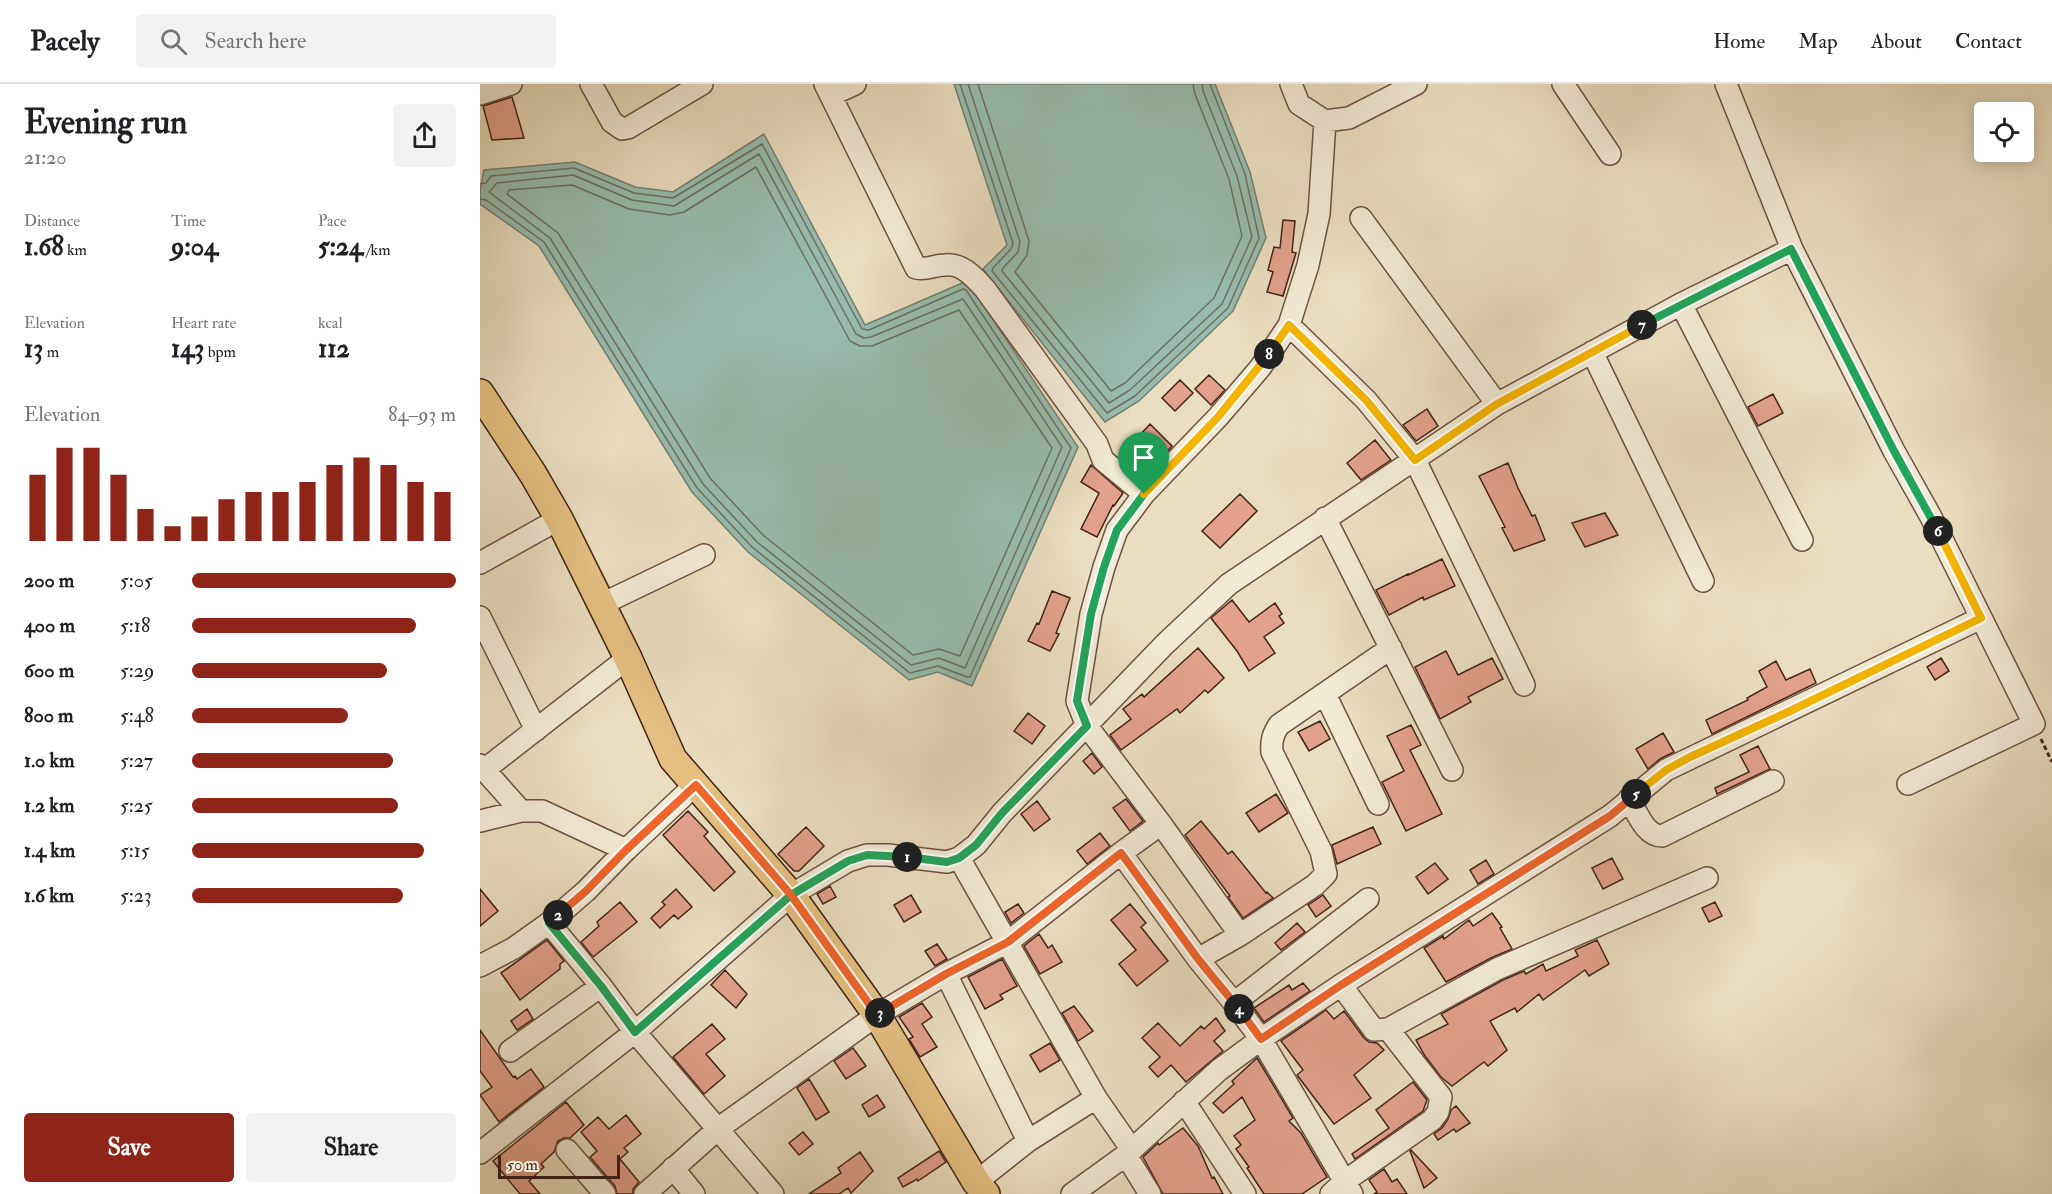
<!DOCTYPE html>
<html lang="en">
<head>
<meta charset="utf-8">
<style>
  :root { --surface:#fff; --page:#f2f2f2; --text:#202124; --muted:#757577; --line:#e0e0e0; --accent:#8f2418 }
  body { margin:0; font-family:"IM FELL Double Pica",serif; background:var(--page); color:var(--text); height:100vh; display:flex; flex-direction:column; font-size:22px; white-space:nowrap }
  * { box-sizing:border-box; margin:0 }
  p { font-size:20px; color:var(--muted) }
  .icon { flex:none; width:33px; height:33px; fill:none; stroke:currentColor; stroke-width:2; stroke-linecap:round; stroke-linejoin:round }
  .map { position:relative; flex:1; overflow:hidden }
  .drawer { display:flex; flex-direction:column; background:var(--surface); width:480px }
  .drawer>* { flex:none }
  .tools { position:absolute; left:1494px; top:18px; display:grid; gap:12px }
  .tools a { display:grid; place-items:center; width:60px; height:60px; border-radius:6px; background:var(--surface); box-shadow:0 3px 15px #0003; font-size:30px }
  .scale { position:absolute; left:18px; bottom:15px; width:122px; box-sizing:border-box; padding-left:6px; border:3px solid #442315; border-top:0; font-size:16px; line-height:21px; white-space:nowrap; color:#442315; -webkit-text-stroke:4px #f1ead5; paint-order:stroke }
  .pin { position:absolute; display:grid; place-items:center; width:51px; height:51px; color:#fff; margin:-62px -26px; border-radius:50% 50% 50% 0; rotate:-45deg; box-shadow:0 0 6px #0007 }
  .pin .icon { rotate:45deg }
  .km { position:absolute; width:30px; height:30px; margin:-15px; border-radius:50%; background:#222; color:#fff; font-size:16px; line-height:30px; text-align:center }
  .round { display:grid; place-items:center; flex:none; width:63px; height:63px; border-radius:6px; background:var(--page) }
  .summary { display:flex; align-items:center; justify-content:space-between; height:102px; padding:0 24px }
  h1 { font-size:33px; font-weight:700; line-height:45px }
  .figures { display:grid; grid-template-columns:repeat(3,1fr); gap:9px; height:102px; padding:6px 24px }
  .figures div { display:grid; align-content:center }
  .figures b { font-size:26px; font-weight:700 }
  .figures small { font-size:16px; font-weight:400 }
  .figures p { font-size:16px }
  .chart { height:168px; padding:12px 24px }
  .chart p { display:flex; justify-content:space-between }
  .chart svg { width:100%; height:108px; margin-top:6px; stroke:var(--accent); stroke-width:6 }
  .action { display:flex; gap:12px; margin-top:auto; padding:12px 24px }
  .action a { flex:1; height:69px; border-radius:6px; background:var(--accent); color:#fff; font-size:24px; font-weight:700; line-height:69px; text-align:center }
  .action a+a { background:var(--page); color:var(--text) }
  ul { padding:0 24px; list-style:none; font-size:20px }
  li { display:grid; grid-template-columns:96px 72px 1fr; align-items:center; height:45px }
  li i { height:15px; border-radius:8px; background:var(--accent) }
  header { display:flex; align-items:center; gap:36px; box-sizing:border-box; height:84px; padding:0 30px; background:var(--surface); border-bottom:2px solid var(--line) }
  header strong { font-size:28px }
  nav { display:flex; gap:33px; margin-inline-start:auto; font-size:21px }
  .search { width:420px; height:54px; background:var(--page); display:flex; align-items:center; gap:15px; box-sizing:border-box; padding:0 21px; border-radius:6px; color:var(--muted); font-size:22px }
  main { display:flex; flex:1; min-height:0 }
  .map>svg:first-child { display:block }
</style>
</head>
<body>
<header>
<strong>Pacely</strong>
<div class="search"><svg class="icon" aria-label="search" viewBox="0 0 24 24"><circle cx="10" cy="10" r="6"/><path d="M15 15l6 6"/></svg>Search here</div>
<nav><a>Home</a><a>Map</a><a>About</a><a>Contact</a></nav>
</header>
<main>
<section class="drawer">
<div class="summary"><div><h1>Evening run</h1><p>21:20</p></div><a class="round"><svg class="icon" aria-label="share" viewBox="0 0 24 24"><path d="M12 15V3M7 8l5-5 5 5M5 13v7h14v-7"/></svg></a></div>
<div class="figures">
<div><p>Distance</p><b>1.68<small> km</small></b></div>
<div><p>Time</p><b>9:04</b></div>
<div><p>Pace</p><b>5:24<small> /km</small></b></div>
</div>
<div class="figures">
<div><p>Elevation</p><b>13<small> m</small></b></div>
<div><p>Heart rate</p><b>143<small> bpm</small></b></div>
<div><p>kcal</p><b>112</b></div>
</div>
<div class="chart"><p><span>Elevation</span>84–93 m</p>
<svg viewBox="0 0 160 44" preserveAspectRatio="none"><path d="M5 44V17M15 44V6M25 44V6M35 44V17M45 44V31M55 44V38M65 44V34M75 44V27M85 44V24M95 44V24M105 44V20M115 44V13M125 44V10M135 44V13M145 44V20M155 44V24"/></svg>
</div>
<ul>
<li><b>200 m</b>5:05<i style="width:100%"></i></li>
<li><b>400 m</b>5:18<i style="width:85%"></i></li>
<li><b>600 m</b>5:29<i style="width:74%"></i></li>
<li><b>800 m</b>5:48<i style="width:59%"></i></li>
<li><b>1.0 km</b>5:27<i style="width:76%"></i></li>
<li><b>1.2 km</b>5:25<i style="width:78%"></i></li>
<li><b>1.4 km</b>5:15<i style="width:88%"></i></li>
<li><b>1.6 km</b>5:23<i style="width:80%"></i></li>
</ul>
<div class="action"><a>Save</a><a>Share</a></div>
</section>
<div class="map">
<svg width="1572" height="1110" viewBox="0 0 1572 1110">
  <rect width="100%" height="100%" fill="#e9debf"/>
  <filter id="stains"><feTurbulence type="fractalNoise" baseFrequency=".00333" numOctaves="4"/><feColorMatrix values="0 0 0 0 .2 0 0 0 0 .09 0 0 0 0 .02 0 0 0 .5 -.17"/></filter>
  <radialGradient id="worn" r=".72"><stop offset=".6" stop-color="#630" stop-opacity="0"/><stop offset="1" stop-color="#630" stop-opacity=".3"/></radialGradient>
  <path fill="#97bcaf" stroke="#767f71" stroke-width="1.5" d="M474,0H735L770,88L786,154L753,227L659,317L625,338L503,185L527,161Z
    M284,50L385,241L487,197L598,363L492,602L458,588L429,596L268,468L212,408L59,162L0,120V107L4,86L95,78L155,103L193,108Z"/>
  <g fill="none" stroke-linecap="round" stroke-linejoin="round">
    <path stroke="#6e7062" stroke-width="1.5" d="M480,0L533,159L531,165L513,184L512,187L627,329L655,312L748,224L779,154L765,90L730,0
      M488,0L540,158L538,168L523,184L522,187L629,319L650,306L742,220L772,153L757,92L723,7L722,0
      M498,0L549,157L547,171L535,188L631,307L645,299L734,214L762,152L749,95L715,10L713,0
      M279,70L376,250L384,254L391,253L483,215L582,363L485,584L459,574L431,581L277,458L223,400L70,154L9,108L17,99L93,91L152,116L194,122Z
      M276,83L370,257L380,262H392L479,226L572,364L480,572L459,565L433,571L283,451L230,394L78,149L27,110L29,106L92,101L149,125L190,131L204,128Z
      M0,100L6,99L11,92L94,84L154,109L193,114L282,60L382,245L389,246L483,205L486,206L591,364L490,593H487L458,582L430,589L272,463L217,404L64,158L6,116L0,115"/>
  </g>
  <path fill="#e1a18b" stroke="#442315" stroke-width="1.5" d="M32,13L44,54L12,56L3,22Z
    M803,136L815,137L812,168L816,169L803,212L787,208L793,188L788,186L794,163L800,164Z
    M729,291L745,306L731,321L715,305Z
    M700,296L713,309L695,327L682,314Z
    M1293,310L1303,329L1278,342L1268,323Z
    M947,325L958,342L936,357L923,341Z
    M670,340L692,362L681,374L659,352Z
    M895,356L911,376L881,396L867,379Z
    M1028,379L1038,404L1052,432L1055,431L1065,456L1034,467L1022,444L1025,443L999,392Z
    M611,381L643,409L634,422L633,421L617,453L601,445L619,409L601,398Z
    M760,410L777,427L740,464L722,447Z
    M1125,429L1138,451L1105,463L1092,439Z
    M962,475L975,502L944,516L943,513L909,531L896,506L928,490V491Z
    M572,507L590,514L576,549L579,550L570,567L548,557L557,539L559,540Z
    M752,516L769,538L795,519L802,530L799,532L804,539L784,553L795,569L769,587L757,567L731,534Z
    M718,564L744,594L728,609L725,606L700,629L697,625L641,666L630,651L651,635L643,625L662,610L664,613Z
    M966,567L978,591L1012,574L1023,595L988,613L991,618L960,635L935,583Z
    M1461,574L1469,587L1455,596L1447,583Z
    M1296,577L1306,596L1330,585L1336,599L1232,650L1226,636L1268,616L1267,614L1287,603L1279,587Z
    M548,629L565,642L552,660L534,647Z
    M840,637L850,655L829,667L818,648Z
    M931,641L941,661L930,666L962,730L926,747L902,698L924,687L907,652Z
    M1183,649L1194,668L1180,675L1168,685L1156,665Z
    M1278,662L1290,685L1237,710L1235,704L1269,688L1260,671Z
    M612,669L622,683L614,690L603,677Z
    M796,710L808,729L779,748L766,729Z
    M646,715L663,737L650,747L633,724Z
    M557,717L570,735L554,747L541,730Z
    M208,727L228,748L224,752L255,788L234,807L183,751Z
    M721,737L748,770L752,767L786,809L787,808L793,814L763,834L748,813L750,812L705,751Z
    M326,743L344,762L319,787H314L298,770Z
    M893,743L901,760L857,780L852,761Z
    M620,749L630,762L607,780L597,767Z
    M1132,774L1143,795L1123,805L1112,784Z
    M1006,776L1014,790L998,800L990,786Z
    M955,779L968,795L948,810L936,793Z
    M350,802L356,813L343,820L337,810Z
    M0,805L18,827L0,842Z
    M196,805L212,823L198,835L194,831L180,844L171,834L185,821L182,818Z
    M431,811L441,828L424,838L414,821Z
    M843,811L851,822L836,833L828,821Z
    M140,818L157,838L113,873L101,858L119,842L117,838Z
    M1235,818L1242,832L1229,838L1222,824Z
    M538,820L544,829L531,839L525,828Z
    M650,820L666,839L661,843L688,877L657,902L639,880L656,866L631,836Z
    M1012,829L1022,843L1020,844L1032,865L1011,874L966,898L944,864L963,852L964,855L989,836L993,842Z
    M817,839L825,848L801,866L795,859Z
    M559,850L568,864L572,861L582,878L560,890L544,862Z
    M67,856L84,877L80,880V885L40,916L21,889Z
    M1117,856L1129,880L1109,892L1105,886L1063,916L1059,910L1037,928L1035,924L1010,937L1027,966L1008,982L1004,978L972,1002L961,993L945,972L936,956L968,940L961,930L1023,896L1044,887L1046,890L1063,880L1066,887L1098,872L1095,866Z
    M457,860L467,875L455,882L445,867Z
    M522,875L537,902L520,911L523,915L505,925L488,893Z
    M245,886L267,910L256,924L231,901Z
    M823,899L830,907L784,938L774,924L809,901L812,906Z
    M442,919L452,933L442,940L457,963L440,973L429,955L433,953L419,933Z
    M594,922L613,947L598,957L582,929Z
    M47,925L53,935L37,946L31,937Z
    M846,926L854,935L864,927L884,954L889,958L897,959L904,966L874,991L891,1014L854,1040L817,991L823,986L801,957Z
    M736,934L745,947L734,957L743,967L706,998L691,981L678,993L669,983L680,973L662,954L678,939L700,962L721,942L724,945Z
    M232,940L245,955L226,970L245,992L224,1010L193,973Z
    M0,946L33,993L35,992L37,995L51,985L64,1003L19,1038L0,1011L12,1003L0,987Z
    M570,959L580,976L560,988L550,971Z
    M373,964L386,982L366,995L354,977Z
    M777,974L813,1034L809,1037L821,1049L847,1093L822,1110H784L767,1084L769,1083L756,1065L761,1061L754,1052L775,1036L762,1013L743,1029L733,1019L754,1000L752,997Z
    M329,995L349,1028L336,1036L317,1004Z
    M933,998L947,1016L943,1027L875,1075L872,1070L909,1044L896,1026Z
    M397,1011L405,1023L389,1033L382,1021Z
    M86,1018L104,1041L90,1054H84L78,1057L74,1068L61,1080L64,1083L49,1097L60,1110H40L13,1077Z
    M976,1022L990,1039L976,1048L974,1045L958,1056L954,1050L962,1044L968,1035L971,1026Z
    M146,1031L161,1050L144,1064L148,1068L140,1075L159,1098L153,1105V1110H137L135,1102L110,1073L117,1067L101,1048L118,1033L129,1045Z
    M703,1044L718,1062L732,1094L734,1093L743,1110H683L663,1073L678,1059L679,1061Z
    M323,1048L333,1060L319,1071L309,1059Z
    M931,1066L957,1094L944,1104L930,1067Z
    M459,1067L466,1078L438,1097L437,1095L423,1103L418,1094Z
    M380,1068L393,1087L371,1109L368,1104L359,1110H329L361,1089L358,1084Z
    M904,1085L912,1098L917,1095L927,1110H894L897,1108L889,1096Z"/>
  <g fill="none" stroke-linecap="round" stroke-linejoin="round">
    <defs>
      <path id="minor" d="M111,0L132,38L142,45L148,44L222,0
        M345,0L436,184C449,186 453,181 465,181C482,179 494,193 505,205L617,360L623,376L664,410
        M811,0L819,20L845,37L869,34L936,0
        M1083,0L1130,70
        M1246,0L1312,165L1414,367L1451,433L1554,640L1428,700
        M0,10L31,0
        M351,11L375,0
        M881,134L1017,320
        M1201,220L1322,456
        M809,241L886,316L935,376L1044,601
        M1112,268L1223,497
        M845,434L972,686
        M0,479L79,435
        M122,520L224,471
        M0,533L56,646
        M845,610L898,720
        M0,681L41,727
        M4,686L148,574
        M1149,715C1157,728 1165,752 1182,752L1293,697
        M0,737L41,727H62L146,766
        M641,769L718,875L754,919L781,955L872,1110
        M479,774L616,1014L652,1066
        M69,839L121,902L155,948L293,1110
        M760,851L835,801L846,790L841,767L792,668C791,657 793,650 799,641L911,564
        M718,875L760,851L681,740L607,642L597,617L611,530L624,483L637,446L664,410L738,333L780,284L809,241L828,181L839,130L845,37
        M0,882L34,864L69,839L106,807L146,766L215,701
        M466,890L548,1057
        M861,901L894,946L908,945L1017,885L1227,794
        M754,919L888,815
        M30,967L121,902
        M704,1017L765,1110
        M87,1066L125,1110
        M0,1069L155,948L311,811L368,777L387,771H408L467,778L479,774L496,761L522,729L685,560L749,500L1017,320L1201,220L1312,165
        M646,1071L670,1110
        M193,1084L214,1110
        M496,1098L548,1057L616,1014
        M165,1110L239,1044L397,931L466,890L528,858L641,769L681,740
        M592,1110L646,1071L739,986L781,955L861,901L1130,732L1186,686L1501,534
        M851,1110L865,1097L952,1036L958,1028L961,1013L908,945"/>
      <path id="major" d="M0,309L53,390L79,435L148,574L193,675L311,811L397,931L496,1098L506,1110"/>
    </defs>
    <use href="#minor" stroke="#6d5240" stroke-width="24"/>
    <use href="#major" stroke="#442315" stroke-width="30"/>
    <path stroke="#442315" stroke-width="3" stroke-dasharray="4.5 3" stroke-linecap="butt" d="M1561,655L1572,678"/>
    <use href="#minor" stroke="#f1ead5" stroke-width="21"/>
    <use href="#major" stroke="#e4bf80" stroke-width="27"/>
  </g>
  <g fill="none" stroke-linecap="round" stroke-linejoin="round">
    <defs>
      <path id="split-1" d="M427,773L467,778L479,774L496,761L522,729L607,642L597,617L611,530L624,483L637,446L664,410"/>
      <path id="split-2" d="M78,831L69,839L121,902L155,948L311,811L368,777L387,771L427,773"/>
      <path id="split-3" d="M78,831L106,807L146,766L216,701L311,811L397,931L400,929"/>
      <path id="split-4" d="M400,929L466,890L528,858L641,769L718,875L759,925"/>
      <path id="split-5" d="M759,925L781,955L861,901L1130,732L1156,710"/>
      <path id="split-6" d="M1156,710L1186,686L1210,673L1310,627L1501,534L1458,447"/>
      <path id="split-7" d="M1162,241L1311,165L1414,367L1458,447"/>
      <path id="split-8" d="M789,270L809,241L886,316L935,376L1017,320L1162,241"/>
      <path id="split-9" d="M664,410L738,333L789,270"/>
    </defs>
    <use href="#split-1" stroke="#fff" stroke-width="12"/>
    <use href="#split-2" stroke="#fff" stroke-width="12"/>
    <use href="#split-3" stroke="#fff" stroke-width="12"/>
    <use href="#split-4" stroke="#fff" stroke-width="12"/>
    <use href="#split-5" stroke="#fff" stroke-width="12"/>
    <use href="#split-6" stroke="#fff" stroke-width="12"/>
    <use href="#split-7" stroke="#fff" stroke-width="12"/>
    <use href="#split-8" stroke="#fff" stroke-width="12"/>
    <use href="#split-9" stroke="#fff" stroke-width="12"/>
    <use href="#split-1" stroke="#22a559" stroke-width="8"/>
    <use href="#split-2" stroke="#22a559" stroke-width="8"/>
    <use href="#split-3" stroke="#f0652b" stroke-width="8"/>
    <use href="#split-4" stroke="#f0652b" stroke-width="8"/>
    <use href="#split-5" stroke="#f0652b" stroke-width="8"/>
    <use href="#split-6" stroke="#f5b400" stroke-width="8"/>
    <use href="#split-7" stroke="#22a559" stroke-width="8"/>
    <use href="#split-8" stroke="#f5b400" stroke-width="8"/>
    <use href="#split-9" stroke="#f5b400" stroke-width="8"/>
  </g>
  <rect width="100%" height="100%" filter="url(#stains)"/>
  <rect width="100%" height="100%" fill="url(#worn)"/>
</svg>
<div class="tools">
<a><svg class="icon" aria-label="locate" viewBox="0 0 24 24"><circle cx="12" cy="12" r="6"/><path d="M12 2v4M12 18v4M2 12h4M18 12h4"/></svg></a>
</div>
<div class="scale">50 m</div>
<div class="pin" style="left:664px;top:410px;background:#1e9e55"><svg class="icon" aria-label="arrive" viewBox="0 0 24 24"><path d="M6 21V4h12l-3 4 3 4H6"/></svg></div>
<b class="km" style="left:427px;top:773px">1</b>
<b class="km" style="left:78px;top:831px">2</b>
<b class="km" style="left:400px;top:929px">3</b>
<b class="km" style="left:759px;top:925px">4</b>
<b class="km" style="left:1156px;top:710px">5</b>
<b class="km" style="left:1458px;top:447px">6</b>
<b class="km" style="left:1162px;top:241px">7</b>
<b class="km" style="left:789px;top:270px">8</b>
</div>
</main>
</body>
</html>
